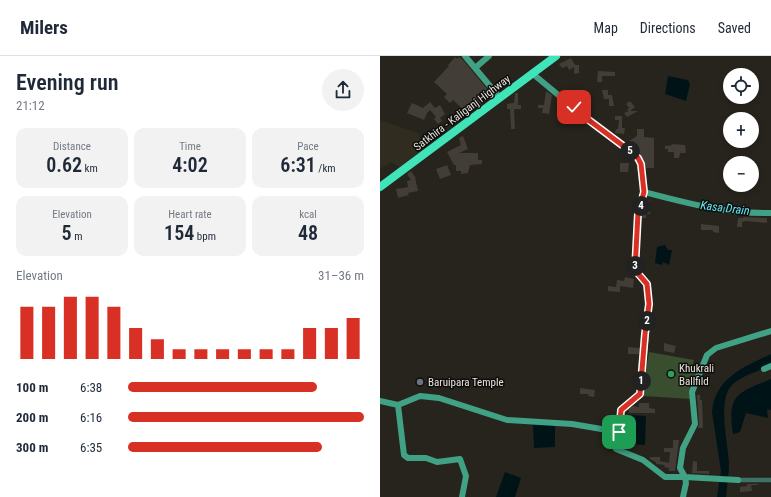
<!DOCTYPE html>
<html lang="en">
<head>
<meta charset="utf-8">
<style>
  :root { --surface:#fff; --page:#f2f2f3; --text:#1f2937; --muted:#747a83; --line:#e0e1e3; --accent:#d93025 }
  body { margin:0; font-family:"Roboto Condensed",sans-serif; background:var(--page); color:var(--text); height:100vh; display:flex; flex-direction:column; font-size:15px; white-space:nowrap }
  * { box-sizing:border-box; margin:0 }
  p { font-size:13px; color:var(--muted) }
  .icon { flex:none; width:22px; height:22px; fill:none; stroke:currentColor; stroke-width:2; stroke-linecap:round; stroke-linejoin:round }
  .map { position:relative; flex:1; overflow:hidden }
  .side { display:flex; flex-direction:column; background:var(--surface); width:380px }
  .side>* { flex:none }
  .controls { position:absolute; left:343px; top:12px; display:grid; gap:8px }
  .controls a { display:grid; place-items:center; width:36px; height:36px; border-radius:50%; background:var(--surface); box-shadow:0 2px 6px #0003; font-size:20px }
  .pin { position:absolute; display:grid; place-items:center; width:34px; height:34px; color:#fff; margin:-17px; border-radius:8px; box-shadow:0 2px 6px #0006 }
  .km { position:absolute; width:20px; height:20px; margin:-10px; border-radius:50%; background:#222; color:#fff; font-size:11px; line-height:20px; text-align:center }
  .round { display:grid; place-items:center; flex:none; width:42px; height:42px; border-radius:21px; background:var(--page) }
  .overview { display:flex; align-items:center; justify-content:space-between; height:68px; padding:0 16px }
  h1 { font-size:22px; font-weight:600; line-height:30px }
  .metrics { display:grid; grid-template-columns:repeat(3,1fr); gap:6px; height:68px; padding:4px 16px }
  .metrics div { display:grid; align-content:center; border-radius:10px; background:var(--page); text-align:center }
  .metrics b { font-size:20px; font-weight:600 }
  .metrics small { font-size:11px; font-weight:400 }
  .metrics p { font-size:11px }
  .chart { height:112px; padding:8px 16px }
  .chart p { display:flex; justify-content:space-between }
  .chart svg { width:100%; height:72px; margin-top:4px; stroke:var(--accent); stroke-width:6 }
  ul { padding:0 16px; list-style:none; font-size:13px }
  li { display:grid; grid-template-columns:64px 48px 1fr; align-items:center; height:30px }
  li i { height:10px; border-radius:5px; background:var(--accent) }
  header { display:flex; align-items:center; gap:24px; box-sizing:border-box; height:56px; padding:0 20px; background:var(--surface); border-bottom:1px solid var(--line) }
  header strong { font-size:19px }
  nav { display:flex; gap:22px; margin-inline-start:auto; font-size:14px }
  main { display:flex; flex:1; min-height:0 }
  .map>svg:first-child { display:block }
</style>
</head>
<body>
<header>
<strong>Milers</strong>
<nav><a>Map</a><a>Directions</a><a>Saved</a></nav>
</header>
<main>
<section class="side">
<div class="overview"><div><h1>Evening run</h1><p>21:12</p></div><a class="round"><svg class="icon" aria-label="share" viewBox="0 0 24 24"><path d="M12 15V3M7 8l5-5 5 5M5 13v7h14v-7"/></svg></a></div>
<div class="metrics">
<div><p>Distance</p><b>0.62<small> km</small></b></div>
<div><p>Time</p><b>4:02</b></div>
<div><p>Pace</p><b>6:31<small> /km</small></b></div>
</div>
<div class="metrics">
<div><p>Elevation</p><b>5<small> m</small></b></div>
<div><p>Heart rate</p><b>154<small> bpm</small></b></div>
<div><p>kcal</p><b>48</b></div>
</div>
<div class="chart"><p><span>Elevation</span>31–36 m</p>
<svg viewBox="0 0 160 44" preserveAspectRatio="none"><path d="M5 44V12M15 44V12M25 44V6M35 44V6M45 44V12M55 44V25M65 44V32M75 44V38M85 44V38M95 44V38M105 44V38M115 44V38M125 44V38M135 44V25M145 44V25M155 44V19"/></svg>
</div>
<ul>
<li><b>100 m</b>6:38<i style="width:80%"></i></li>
<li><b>200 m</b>6:16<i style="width:100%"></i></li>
<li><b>300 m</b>6:35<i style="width:82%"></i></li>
</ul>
</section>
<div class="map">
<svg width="391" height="441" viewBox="0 0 391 441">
  <rect width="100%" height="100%" fill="#26241c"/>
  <path fill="#302c1f" d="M0,64L38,77L44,95L21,112L11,106L0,113Z"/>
  <path fill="#394d2f" d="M269,296L314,304L312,311L318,314L311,343L262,340Z"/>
  <path fill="#001417" d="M288,20L308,24L310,28L306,45L285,38Z
    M285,189L288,194H292L289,209L283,206L282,209L275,207L277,191Z
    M391,298V309C379,315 362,319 352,329C337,344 348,387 349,407C349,418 347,430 346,441H337L341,415L332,356C335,322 364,311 391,298Z
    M391,323V354L387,353L388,362L366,357L360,376L353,378C347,339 357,337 391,323Z
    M248,359L266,360L265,389L247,388Z
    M153,369H175V391L154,392Z
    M125,416L141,422L135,441H116Z"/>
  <path fill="#433d37" d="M75,1L77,3L79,1L83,4L113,40L88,58L73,44L70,47L64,41L67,38L54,26L69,10L68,9Z
    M191,2L195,9H199V17L194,18V11L189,14L187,10L182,12L179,8Z
    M218,15L235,16V20H222V26H217Z
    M222,34H228V39H232L234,50H229V43H224Z
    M166,35L172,39L169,58L162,57L163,52H158V49H164Z
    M135,37H138V49H141V53H134L135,73H131L130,53H127V48L134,47Z
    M250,45L255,51L250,55H258L247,61L244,57L249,55L247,54L249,52L246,48Z
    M50,46L55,52L60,49L65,58L60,62L62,65L58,68L54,63L56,61L50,54L47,57L44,64L27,57L32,47L43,52Z
    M235,60H242V72H245L244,78L235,77L236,73H238L239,64H235Z
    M257,73H264V81L274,82V112H266L261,99L246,87L257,80Z
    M83,80L88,93L79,97H98V104H102V108L90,109L88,117L81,118V115H76V109H74L67,96L81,89L79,82Z
    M292,88L305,89L306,97H300L299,102H294V96H288V93H285V90L293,89Z
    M240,107H249L248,116H240Z
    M67,109L71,119L60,123L56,113Z
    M31,115L35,121L38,135L28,137L29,139L18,142L16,133L28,131L27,125L31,124L27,118Z
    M266,144H270V158H266V162H262L263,154H266Z
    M363,161L387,162V167L366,165L362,166V171H357L358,162H363Z
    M321,168L339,170V177L333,176V174H321Z
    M245,221L254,223L253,232L240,230V236L228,235V230L236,231L237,224L244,225Z
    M284,287L296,290L294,297L284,295Z
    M248,291L260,292L259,298H248Z
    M200,332L215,334L214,341L208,340L209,338H200Z
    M317,339H320V344H322L323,372H318L319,368Z
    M259,347H269V352L275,353V357H250L248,354L252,350L259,351Z
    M225,360L235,362L234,371L223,369Z
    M293,384H299L295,415H289V412L284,411L285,409L276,408V406L270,403V401H280V405L289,407L290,396H284V392H293Z
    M313,405L317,406V415H329V418L312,417Z
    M367,428H378V429H371L372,435L360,436V431L367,430Z"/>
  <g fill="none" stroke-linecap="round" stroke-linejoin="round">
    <path stroke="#3c7362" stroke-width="4.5" d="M358,424H391"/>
    <path stroke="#41a185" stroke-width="6" d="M85,0L120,42
      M95,12L109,0
      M153,18L206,62L257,102L261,108L264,136C306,147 347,158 391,157
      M264,136L258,157L255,214L267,228L269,248L260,338L241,354L236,393L263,404L285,421H305L306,427L303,441
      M384,313L391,310
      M0,345L18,349
      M358,424L305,421L300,412L303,392L315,368L312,336L327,299L336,292L391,275
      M82,441L86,420L80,403L57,406L46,402H28L24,399L18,349L40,340L59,342L127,364L192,368L239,376"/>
    <path stroke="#3fe4b8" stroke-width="8" d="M0,131L176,0"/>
  </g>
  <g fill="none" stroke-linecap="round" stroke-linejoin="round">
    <defs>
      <path id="route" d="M194,51L206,62L246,92L258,102L261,108L264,136L258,157L255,214L267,228L269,248L265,278L260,338L241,354L239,376"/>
    </defs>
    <use href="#route" stroke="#fff" stroke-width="8"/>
    <use href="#route" stroke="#d93025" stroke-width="5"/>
  </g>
  <circle fill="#2e9e5b" stroke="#0e0d0a" stroke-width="1.5" cx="291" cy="318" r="4"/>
  <circle fill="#6b7280" stroke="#0e0d0a" stroke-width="1.5" cx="40" cy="326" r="4"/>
  <g text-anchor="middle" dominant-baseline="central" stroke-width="3" stroke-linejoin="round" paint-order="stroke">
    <g font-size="11" fill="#e7e5e0" stroke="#0e0d0a">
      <text transform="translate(82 57) rotate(-37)">Satkhira - Kaliganj Highway</text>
    </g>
    <g font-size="11" fill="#e7e5e0" stroke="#0e0d0a" text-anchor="start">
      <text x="299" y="312">Khukrali<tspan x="299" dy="13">Ballfild</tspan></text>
      <text x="48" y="326">Baruipara Temple</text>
    </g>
    <g font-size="12" font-style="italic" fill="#64e7f8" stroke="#0e0d0a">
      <text transform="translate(345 152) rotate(7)">Kasa Drain</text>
    </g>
  </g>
</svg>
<div class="controls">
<a><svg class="icon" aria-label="locate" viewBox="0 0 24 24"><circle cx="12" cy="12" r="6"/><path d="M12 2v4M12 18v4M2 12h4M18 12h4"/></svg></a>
<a>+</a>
<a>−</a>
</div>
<div class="pin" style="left:239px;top:376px;background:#1e9e55"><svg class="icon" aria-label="arrive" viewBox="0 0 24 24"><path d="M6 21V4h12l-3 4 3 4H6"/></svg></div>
<div class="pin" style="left:194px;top:51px;background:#d93025"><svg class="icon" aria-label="check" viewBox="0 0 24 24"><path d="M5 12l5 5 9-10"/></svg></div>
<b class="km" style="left:261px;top:325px">1</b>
<b class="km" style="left:267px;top:265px">2</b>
<b class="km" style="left:255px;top:210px">3</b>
<b class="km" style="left:261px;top:150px">4</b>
<b class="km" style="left:250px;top:95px">5</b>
</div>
</main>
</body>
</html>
